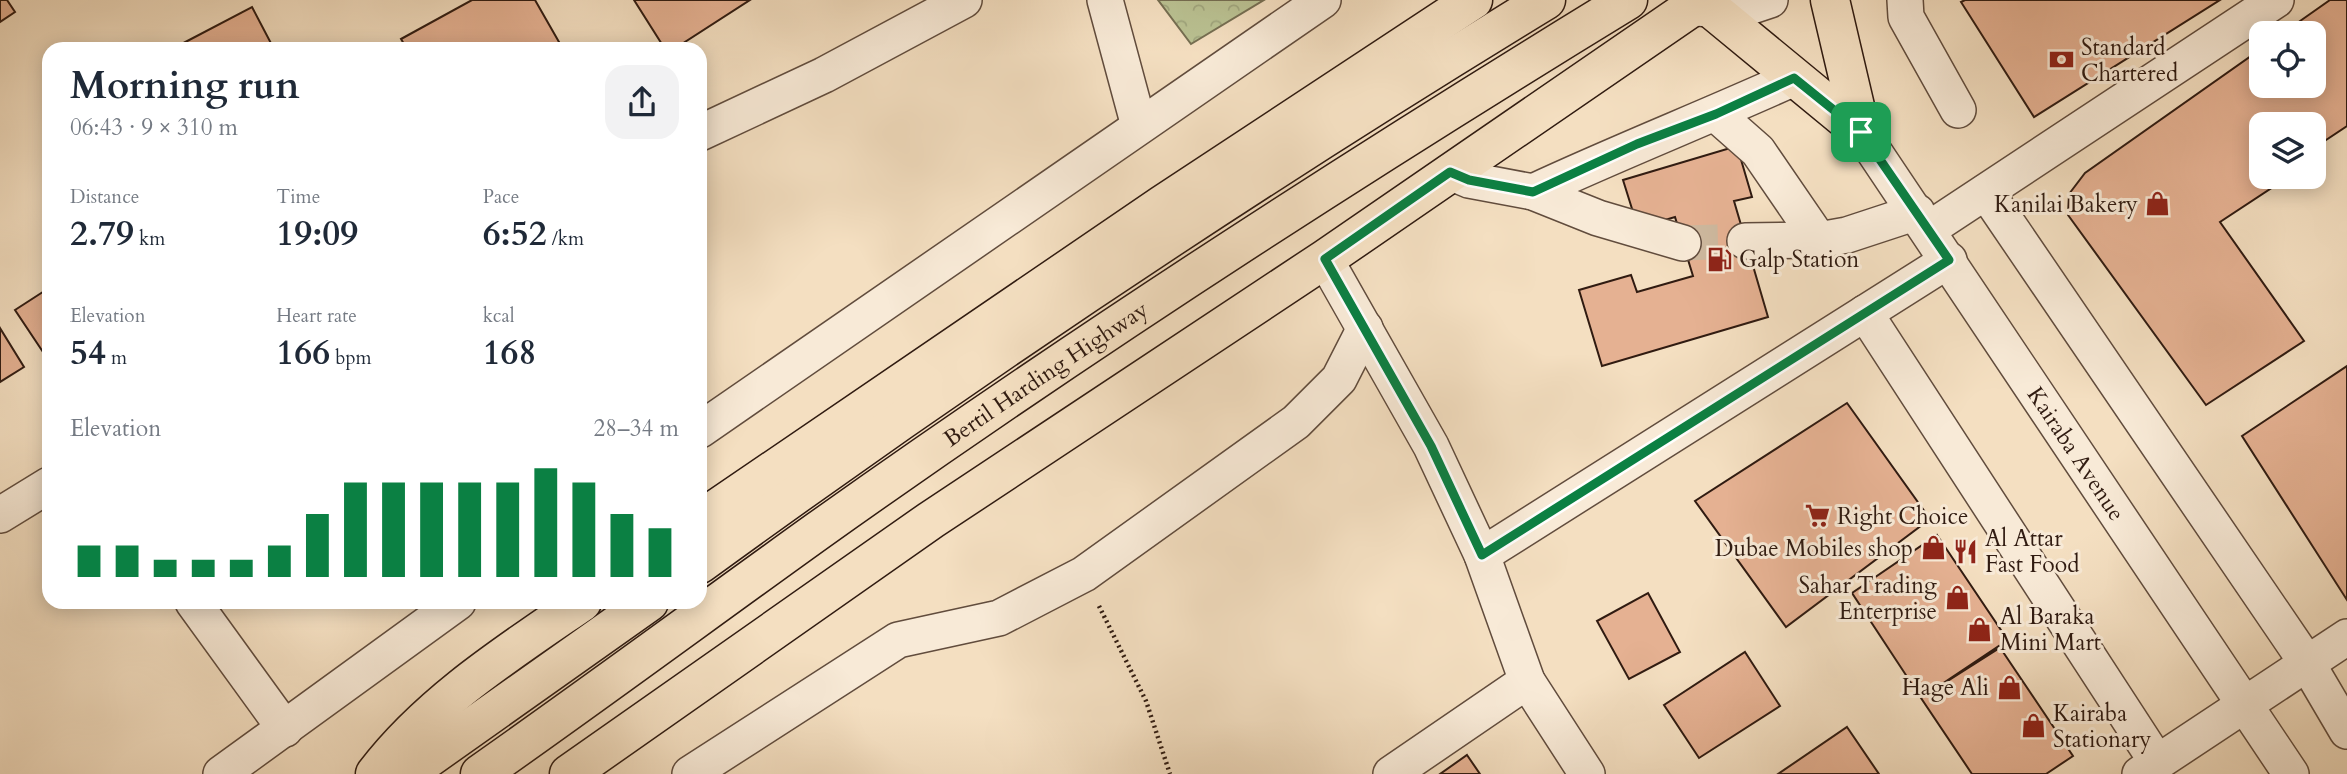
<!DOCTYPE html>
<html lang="en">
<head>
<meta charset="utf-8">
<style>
  :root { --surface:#fff; --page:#f2f2f3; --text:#1f2937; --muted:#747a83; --accent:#0b8043 }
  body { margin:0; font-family:Cardo,serif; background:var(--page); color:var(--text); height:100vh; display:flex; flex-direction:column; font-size:26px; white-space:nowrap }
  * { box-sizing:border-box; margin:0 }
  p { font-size:23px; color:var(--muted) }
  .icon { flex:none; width:38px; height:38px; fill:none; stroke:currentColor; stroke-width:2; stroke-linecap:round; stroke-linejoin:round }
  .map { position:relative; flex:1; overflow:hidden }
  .details { position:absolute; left:42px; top:42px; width:665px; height:567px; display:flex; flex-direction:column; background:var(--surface); border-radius:21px; box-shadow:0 4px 18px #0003 }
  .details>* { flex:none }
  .tools { position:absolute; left:2249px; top:21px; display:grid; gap:14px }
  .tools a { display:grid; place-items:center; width:77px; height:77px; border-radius:14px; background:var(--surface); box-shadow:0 4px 18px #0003; font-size:35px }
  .pin { position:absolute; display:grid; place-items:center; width:60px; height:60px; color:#fff; margin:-30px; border-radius:14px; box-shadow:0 4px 10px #0006 }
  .round { display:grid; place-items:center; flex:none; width:74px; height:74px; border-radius:21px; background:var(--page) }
  .head { display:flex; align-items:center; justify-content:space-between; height:119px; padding:0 28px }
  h1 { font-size:38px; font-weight:700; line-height:52px }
  .stats { display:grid; grid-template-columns:repeat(3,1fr); gap:10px; height:119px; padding:7px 28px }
  .stats div { display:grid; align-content:center }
  .stats b { font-size:35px; font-weight:700 }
  .stats small { font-size:19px; font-weight:400 }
  .stats p { font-size:19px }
  .chart { height:196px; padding:14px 28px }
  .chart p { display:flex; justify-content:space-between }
  .chart svg { width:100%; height:126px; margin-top:7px; stroke:var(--accent); stroke-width:6 }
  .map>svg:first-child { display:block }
</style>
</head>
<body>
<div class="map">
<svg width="2347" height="774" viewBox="0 0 2347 774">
  <defs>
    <pattern id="forest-crowns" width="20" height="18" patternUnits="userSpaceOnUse" patternTransform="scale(1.75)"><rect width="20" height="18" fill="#bac293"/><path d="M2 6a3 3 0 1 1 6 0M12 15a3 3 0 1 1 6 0" fill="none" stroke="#a0a67e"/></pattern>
  </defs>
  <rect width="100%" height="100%" fill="#f4dfc1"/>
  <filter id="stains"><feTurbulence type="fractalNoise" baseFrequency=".00286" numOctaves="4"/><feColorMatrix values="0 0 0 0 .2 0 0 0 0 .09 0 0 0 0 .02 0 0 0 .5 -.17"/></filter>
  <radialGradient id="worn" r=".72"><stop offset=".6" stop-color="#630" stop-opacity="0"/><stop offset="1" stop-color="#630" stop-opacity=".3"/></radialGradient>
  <path fill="url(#forest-crowns)" stroke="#756e52" stroke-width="2" d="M1158,0H1264L1191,44Z"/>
  <path fill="#e5b192" stroke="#301b11" stroke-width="2" d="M0,0H7L15,12L0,22Z
    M472,0H535L563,49H407L401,39Z
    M634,0H750L674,49H665Z
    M1965,0H2220L2034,117L1961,2Z
    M2330,0H2347V126L2314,148V124H2261V177H2270L2273,187L2220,222L2304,341L2206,405L2068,215L2069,194L2085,173L2261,49V86H2314V33H2283Z
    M252,7L274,49H172Z
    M1737,146L1752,197L1734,201L1768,317L1602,366L1579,290L1631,275L1637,292L1693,276L1675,217L1638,228L1623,180Z
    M49,288V361L15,310Z
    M0,328L24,367L0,382Z
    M2347,366V600L2242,436Z
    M1847,403L1930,519L1786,627L1695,501Z
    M1937,535L2009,642L1921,698L1852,593Z
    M1648,593L1680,652L1629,679L1597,621Z
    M1999,646L2073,756L2046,774H1972L1921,698Z
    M1745,652L1780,706L1699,758L1664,705Z
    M1847,727L1879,774H1778Z
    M1467,755L1480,774H1440Z"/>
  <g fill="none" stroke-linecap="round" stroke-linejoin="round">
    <path stroke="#cdb89e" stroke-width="35" stroke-dasharray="35 18" stroke-linecap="butt" d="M1683,243L1745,241"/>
    <defs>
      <g id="minor">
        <path d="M1105,0L1139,126"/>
        <path d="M1905,0L1906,17L1958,110"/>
        <path d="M1697,8L1737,11L1770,0"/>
        <path d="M1716,114L1758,151L1819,240"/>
        <path id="s1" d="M1861,132L2291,774"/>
        <path d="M700,133L824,75L964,0"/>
        <path d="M1450,172L1469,180L1533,192L1598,218L1683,243"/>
        <path d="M1533,192C1619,152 1708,117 1794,78"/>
        <path d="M1986,192L2307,663L2347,731"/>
        <path d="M1929,229L2276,0"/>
        <path d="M1745,241L1819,240L1847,235L1917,212"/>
        <path d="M1325,259L1431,446L1482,555L1527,681L1587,774"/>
        <path d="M1865,313L2157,762"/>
        <path d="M700,430L1323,0"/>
        <path d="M0,515L49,485"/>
        <path d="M1482,555L1949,260"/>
        <path d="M193,602L285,729"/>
        <path d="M221,774L458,602"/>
        <path d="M690,774L898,640L999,618L1084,574L1296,422L1339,379L1365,328"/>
        <path d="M1391,774L1527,681"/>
        <path d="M2140,774L2347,637"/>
      </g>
      <g id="major">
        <path d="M1830,0L1861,132"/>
        <path d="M1714,11L1861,132"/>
        <path d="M700,520L1162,205L1473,0"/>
        <path d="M700,564C973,365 1257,176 1546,0"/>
        <path d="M375,774C429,703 509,652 582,602"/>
        <path d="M406,774L649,602"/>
        <path id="s2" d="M480,774C594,694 706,611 819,530C1082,343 1353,168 1628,0"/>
        <path d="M569,774L931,520L1325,259L1692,7"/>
      </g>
    </defs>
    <use href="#minor" stroke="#614c3d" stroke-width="38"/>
    <use href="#major" stroke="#301b11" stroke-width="41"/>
    <path stroke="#301b11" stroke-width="4.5" stroke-dasharray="2 3.5" stroke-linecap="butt" d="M1099,606L1146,701L1170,774"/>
    <use href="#minor" stroke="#f8ead7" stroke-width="35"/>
    <use href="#major" stroke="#f4dfc1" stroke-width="38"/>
  </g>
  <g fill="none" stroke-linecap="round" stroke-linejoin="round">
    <defs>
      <path id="route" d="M1794,78L1861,132L1949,260L1482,555L1431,446L1325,259L1450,172L1469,180L1533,192L1637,144L1716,114Z"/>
    </defs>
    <use href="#route" stroke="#fff" stroke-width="14"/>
    <use href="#route" stroke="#0b8043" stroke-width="9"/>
  </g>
  <defs>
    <symbol id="bank-bare" viewBox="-9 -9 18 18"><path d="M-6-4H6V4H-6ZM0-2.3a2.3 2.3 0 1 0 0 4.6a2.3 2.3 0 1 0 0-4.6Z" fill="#8f2418" stroke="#f8ead7" stroke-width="2.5" paint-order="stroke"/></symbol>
    <symbol id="shop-bare" viewBox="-9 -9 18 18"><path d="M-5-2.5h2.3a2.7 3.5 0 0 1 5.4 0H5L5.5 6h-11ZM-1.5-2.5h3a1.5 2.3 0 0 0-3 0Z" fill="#8f2418" stroke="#f8ead7" stroke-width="2.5" paint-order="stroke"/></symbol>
    <symbol id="fuel-bare" viewBox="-9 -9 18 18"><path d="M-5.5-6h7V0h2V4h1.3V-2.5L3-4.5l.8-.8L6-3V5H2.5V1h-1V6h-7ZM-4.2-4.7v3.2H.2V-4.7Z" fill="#8f2418" stroke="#f8ead7" stroke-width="2.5" paint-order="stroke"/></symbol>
    <symbol id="supermarket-bare" viewBox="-9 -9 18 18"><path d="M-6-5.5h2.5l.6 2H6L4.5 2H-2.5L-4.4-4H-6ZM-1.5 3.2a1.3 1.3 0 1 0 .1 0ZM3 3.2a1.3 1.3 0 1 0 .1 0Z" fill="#8f2418" stroke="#f8ead7" stroke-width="2.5" paint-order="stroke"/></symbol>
    <symbol id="restaurant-bare" viewBox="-9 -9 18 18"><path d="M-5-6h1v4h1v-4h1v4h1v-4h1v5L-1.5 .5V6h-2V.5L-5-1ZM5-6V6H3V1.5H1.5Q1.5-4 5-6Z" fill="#8f2418" stroke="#f8ead7" stroke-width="2.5" paint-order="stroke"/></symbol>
  </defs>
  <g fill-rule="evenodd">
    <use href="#bank-bare" x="2044" y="42" width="35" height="35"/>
    <use href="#shop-bare" x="2140" y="186" width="35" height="35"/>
    <use href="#fuel-bare" x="1702" y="242" width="35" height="35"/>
    <use href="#supermarket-bare" x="1800" y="498" width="35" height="35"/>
    <use href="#shop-bare" x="1916" y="530" width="35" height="35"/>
    <use href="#restaurant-bare" x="1948" y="534" width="35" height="35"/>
    <use href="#shop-bare" x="1940" y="580" width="35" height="35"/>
    <use href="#shop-bare" x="1962" y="612" width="35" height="35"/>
    <use href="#shop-bare" x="1992" y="670" width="35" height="35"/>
    <use href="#shop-bare" x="2016" y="708" width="35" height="35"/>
  </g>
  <g text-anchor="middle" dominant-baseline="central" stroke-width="6" stroke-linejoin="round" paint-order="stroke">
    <g font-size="23" fill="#301b11" stroke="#f8ead7" text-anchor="start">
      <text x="2081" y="47">Standard<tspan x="2081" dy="26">Chartered</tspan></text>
      <text x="2138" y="204" text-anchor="end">Kanilai Bakery</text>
      <text x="1739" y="259">Galp Station</text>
      <text x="1837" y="516">Right Choice</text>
      <text x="1985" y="538">Al Attar<tspan x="1985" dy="26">Fast Food</tspan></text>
      <text x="1913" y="548" text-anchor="end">Dubae Mobiles shop</text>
      <text x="1937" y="585" text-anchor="end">Sahar Trading<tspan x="1937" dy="26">Enterprise</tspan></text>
      <text x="2000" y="616">Al Baraka<tspan x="2000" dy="26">Mini Mart</tspan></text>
      <text x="1989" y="687" text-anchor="end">Hage Ali</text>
      <text x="2053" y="713">Kairaba<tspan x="2053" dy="26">Stationary</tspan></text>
    </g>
    <g font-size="23" fill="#301b11" stroke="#f8ead7">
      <text stroke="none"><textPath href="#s2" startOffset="693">Bertil Harding Highway</textPath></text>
      <text stroke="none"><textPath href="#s1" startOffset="387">Kairaba Avenue</textPath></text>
    </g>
  </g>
  <rect width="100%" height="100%" filter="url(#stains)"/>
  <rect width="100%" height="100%" fill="url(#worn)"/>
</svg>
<div class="tools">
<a><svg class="icon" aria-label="locate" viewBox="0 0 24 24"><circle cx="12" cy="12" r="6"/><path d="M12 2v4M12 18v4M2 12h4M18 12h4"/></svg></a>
<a><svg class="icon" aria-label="layers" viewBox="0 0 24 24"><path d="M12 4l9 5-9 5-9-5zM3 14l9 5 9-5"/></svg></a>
</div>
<div class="pin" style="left:1861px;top:132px;background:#1e9e55"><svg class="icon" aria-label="arrive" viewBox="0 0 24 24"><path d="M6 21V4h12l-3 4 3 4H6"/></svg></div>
<section class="details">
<div class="head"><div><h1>Morning run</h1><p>06:43 · 9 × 310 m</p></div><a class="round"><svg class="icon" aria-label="share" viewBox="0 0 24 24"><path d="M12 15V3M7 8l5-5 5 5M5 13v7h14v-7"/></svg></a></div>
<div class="stats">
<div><p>Distance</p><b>2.79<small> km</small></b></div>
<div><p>Time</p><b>19:09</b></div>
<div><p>Pace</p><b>6:52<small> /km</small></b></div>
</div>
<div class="stats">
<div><p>Elevation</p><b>54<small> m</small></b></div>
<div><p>Heart rate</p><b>166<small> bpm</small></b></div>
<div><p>kcal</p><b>168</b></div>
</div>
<div class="chart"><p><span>Elevation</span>28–34 m</p>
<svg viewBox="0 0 160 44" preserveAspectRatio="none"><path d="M5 44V33M15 44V33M25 44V38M35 44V38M45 44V38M55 44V33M65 44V22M75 44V11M85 44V11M95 44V11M105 44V11M115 44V11M125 44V6M135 44V11M145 44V22M155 44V27"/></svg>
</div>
</section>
</div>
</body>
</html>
